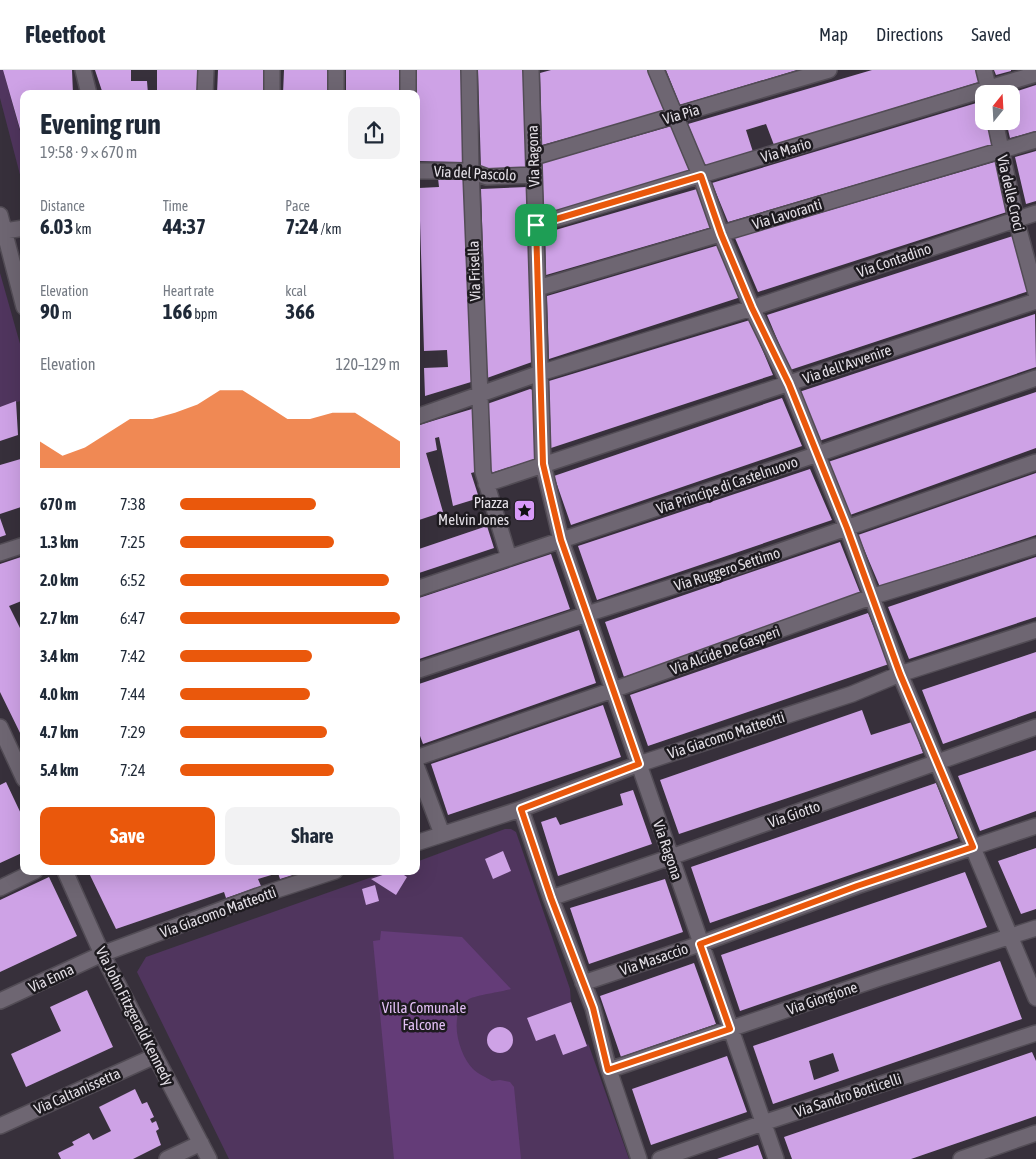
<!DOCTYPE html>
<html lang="en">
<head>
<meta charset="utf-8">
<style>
  :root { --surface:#fff; --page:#f2f2f3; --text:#1f2937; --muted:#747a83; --line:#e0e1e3; --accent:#ea580c }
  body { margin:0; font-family:"Asap Condensed",sans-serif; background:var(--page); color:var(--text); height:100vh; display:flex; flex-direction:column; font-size:19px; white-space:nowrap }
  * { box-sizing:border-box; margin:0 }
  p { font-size:16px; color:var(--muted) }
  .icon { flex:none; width:28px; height:28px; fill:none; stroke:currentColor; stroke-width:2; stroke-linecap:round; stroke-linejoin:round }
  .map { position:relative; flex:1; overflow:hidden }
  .panel { position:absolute; left:20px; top:20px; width:400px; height:785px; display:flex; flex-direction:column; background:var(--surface); border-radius:10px; box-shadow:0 5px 20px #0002 }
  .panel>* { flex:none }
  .needle { width:32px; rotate:18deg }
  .controls { position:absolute; left:975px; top:15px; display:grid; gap:10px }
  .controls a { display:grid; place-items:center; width:45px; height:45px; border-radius:10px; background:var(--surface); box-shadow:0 5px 20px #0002; font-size:25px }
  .pin { position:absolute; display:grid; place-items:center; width:42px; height:42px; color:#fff; margin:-21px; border-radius:10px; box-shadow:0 2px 8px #0006 }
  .round { display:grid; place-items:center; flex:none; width:52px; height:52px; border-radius:10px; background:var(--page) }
  .headline { display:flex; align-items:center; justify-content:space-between; height:85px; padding:0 20px }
  h1 { font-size:28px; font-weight:700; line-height:38px }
  .stats { display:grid; grid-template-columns:repeat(3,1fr); gap:8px; height:85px; padding:5px 20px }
  .stats div { display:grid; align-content:center }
  .stats b { font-size:21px; font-weight:700 }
  .stats small { font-size:14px; font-weight:400 }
  .stats p { font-size:14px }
  .chart { height:140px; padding:10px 20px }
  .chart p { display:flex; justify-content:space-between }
  .chart svg { width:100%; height:90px; margin-top:5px; fill:var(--accent); opacity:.7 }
  .cta { display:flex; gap:10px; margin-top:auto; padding:10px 20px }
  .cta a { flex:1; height:58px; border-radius:10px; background:var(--accent); color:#fff; font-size:20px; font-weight:700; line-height:58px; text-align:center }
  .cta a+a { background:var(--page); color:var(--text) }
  ul { padding:0 20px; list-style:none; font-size:16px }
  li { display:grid; grid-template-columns:80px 60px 1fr; align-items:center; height:38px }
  li i { height:12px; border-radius:6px; background:var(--accent) }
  header { display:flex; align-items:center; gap:30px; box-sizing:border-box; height:70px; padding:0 25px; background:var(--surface); border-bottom:1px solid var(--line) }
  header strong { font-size:24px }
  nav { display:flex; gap:28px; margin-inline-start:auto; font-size:18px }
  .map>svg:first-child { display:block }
</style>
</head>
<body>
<header>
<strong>Fleetfoot</strong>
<nav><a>Map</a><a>Directions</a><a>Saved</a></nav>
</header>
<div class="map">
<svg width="1036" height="1089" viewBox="0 0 1036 1089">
  <rect width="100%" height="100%" fill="#37303b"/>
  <path fill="#50355e" d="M0,0H3L24,75V120L0,28Z
    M0,203L24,288V330L0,337Z
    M505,759H511L516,762L570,919L571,932L587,975L588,973L629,1089H229L137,902L146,887L389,801H416V792Z"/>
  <path fill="#643c78" d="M381,861L462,867L511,919C501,922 477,925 469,929C447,942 458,984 473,999C478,1004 486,1007 492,1011L500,1010L510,1012L514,1017L521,1089H394L373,871L380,870Z"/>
  <path fill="#cea2e6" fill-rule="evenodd" d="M3,0H72L73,24H24V73Z
    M95,0H131V11H147L148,24H103Z
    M157,0H201L200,24H157Z
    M218,0H266V24H217Z
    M284,0H331L330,24H283Z
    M346,0H399L400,24H346Z
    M416,0H462L465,92L418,91Z
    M478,0H523L526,98L481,99Z
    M551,0H649L666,41L542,75L540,3Z
    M666,0H797L680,35Z
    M872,0H976L979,12L774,75L766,54L746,60L753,82L705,96L688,54Z
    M994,0H1011V1L996,5Z
    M1036,15V61L1010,68L1006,51H1011V23Z
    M983,31L984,51H989L994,74L728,152L712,113Z
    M672,56L690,102L544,145L542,93Z
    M1036,81V131L1026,134L1015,87Z
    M998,91L1010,141L758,222L735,168Z
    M464,107L471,312L425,326L424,298L448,297L447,280L424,281L419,118L439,117L438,108Z
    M527,117L532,292L487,308L481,119Z
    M697,119L712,157L546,205L545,163Z
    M1016,165L1029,221L790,300L767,245Z
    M719,175L741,227L549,289L547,226Z
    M1035,244L1036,297L819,371L799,322Z
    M750,250L773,305L551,378L549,311Z
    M530,319L533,320L536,389L491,403L487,334Z
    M1036,322V378L850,445L828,392Z
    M782,328L802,376L571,455L554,406Z
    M16,331L18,365L0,371V337Z
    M472,339L475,402L471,403L479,428L453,436L439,367L435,368L437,380L426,383L443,442L416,451V356Z
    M24,388V436L0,444V395Z
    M810,399L832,450L597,530L578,476Z
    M1036,403V465L880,517L858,465Z
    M0,448L6,465L0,467Z
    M487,456L494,478L416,504V480Z
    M840,472L861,525L624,607L605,552Z
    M551,484L570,539L416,590V529Z
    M24,486V530L9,536L24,566V671L0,622V494Z
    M1036,487V547L909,589L888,537Z
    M868,543L889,594L648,676L630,625Z
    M579,560L596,613L423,674L416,655V615Z
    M1036,582V641L943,674L922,620Z
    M603,635L621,687L448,745L431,694Z
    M862,640L871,665L912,652L923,683L679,764L660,710Z
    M1036,680V741L980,761L958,706Z
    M6,712L23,748L24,782L0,793V715Z
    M936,713L958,768L710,853L691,797Z
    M633,720L652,774L558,806L541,752L556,747L560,755L623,735L620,724Z
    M1036,778V839L1021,844L998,791Z
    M503,781L511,801L493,809L485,789Z
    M88,801H302V802L280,809L278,803L258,809L261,816L226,828L224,822L116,859Z
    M394,801H398L407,807L396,825L371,809Z
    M965,802L987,857L740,941L721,885Z
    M49,807L77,866L0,902V830Z
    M665,809L683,862L589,894L570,838Z
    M375,815L379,831L366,835L362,819Z
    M1000,891L1022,949L773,1034L753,976ZM833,983L839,1001L814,1010L809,991Z
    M694,893L716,954L621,987L600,926Z
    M87,920L113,977L26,1017L11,984L61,961L50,937Z
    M571,932L587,976L563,985L555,964L536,971L527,948Z
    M487 970a13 13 0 1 1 26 0a13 13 0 1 1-26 0Z
    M1032,982L1036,991V1046L911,1089H792L784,1067Z
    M727,986L747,1042L651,1075L632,1019Z
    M135,1019L142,1034L147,1032L154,1047L150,1049L152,1053L156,1051L159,1059L156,1061L161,1075L133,1089H61L58,1083L74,1075L72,1072L89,1063L93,1070L111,1061L99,1037Z
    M758,1075L763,1089H717Z"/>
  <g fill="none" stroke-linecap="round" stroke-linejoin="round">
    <defs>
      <path id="street" d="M83,0L89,24
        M408,0V24
        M469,0L471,101L483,402L509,488
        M531,0L543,394L561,470L776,1089
        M656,0L701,107L721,164L752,238L789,314L847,458L900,604L1036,928
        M984,0L990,24
        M205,24L206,0
        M272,24V0
        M336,24V0
        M995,51L1016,149L1036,223
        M534,87L829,0
        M416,101H471L487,107L534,105
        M0,145L24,237
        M536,155L1036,4
        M5,161L24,158
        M538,218L1036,70
        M416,347L540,303L752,238L1036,143
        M486,414L1036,231
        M0,483L24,475
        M416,519L818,384L1036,308
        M416,601L587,544L740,495L1036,392
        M0,657L24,709
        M416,688L613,620L871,527L1036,476
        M416,695L442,764
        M521,739L551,828L593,938L609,1000L639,1089
        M416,773L521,739L639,694L852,624L900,604L1036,560
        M65,801L102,884L209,1089
        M0,818L35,801
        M551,828L671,787L1036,657
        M583,913L700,874L857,816L1036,756
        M0,931L102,884L258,826L335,801
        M609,1000L880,908L1036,858
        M0,1056L155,986
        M167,1089L201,1073
        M660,1089L763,1053L1036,963
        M961,1089L1036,1063"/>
    </defs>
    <use href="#street" stroke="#524c55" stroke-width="18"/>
    <use href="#street" stroke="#6e6672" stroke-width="15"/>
  </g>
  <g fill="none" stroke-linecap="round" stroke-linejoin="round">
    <defs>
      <path id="route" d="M701,106L721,164L752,238L789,314L847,458L900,604L973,777L857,816L700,874L730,959L608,1000L593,938L551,828L521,739L639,694L561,470L543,394L536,155Z"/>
    </defs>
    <use href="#route" stroke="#fff" stroke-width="10"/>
    <use href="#route" stroke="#ea580c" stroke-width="6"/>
  </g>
  <defs>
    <symbol id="sight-square" viewBox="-11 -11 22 22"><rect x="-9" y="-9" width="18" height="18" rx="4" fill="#d89af8" stroke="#1d1a1f"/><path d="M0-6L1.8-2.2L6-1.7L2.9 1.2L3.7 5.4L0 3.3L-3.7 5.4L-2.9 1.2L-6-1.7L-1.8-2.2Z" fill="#111"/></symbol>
  </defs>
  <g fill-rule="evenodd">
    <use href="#sight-square" x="512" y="428" width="25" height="25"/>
  </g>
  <g text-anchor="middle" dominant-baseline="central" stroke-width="5" stroke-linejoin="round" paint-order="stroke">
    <g font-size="15" fill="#e3dfe6" stroke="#1d1a1f">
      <text transform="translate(681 44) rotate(-16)">Via Pia</text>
      <text transform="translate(786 80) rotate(-17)">Via Mario</text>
      <text transform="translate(533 86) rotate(-92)">Via Ragona</text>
      <text transform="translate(475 103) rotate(3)">Via del Pascolo</text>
      <text transform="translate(1011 123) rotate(77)">Via delle Croci</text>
      <text transform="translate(787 144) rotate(-17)">Via Lavoranti</text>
      <text transform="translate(894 190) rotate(-19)">Via Contadino</text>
      <text transform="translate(474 201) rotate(-92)">Via Frisella</text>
      <text transform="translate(847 294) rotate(-19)">Via dell'Avvenire</text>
      <text transform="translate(727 415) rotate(-19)">Via Principe di Castelnuovo</text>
      <text transform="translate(727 499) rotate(-18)">Via Ruggero Settimo</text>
      <text transform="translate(725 580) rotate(-20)">Via Alcide De Gasperi</text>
      <text transform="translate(726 665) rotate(-18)">Via Giacomo Matteotti</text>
      <text transform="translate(794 744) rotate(-19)">Via Giotto</text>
      <text transform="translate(668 780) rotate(71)">Via Ragona</text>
      <text transform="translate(218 842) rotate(-20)">Via Giacomo Matteotti</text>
      <text transform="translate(654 889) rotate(-19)">Via Masaccio</text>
      <text transform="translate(51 908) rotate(-25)">Via Enna</text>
      <text transform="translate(822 928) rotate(-19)">Via Giorgione</text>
      <text transform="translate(135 946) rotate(63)">Via John Fitzgerald Kennedy</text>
      <text transform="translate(77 1021) rotate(-24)">Via Caltanissetta</text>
      <text transform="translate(848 1025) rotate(-18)">Via Sandro Botticelli</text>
    </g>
    <g font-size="15" fill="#e3dfe6" stroke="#1d1a1f" text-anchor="end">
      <text x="509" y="432">Piazza<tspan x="509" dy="17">Melvin Jones</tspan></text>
    </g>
    <g font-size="15" fill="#e2bff5" stroke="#1d1a1f">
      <text x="424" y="937">Villa Comunale<tspan x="424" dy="17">Falcone</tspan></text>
    </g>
  </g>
</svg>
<div class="controls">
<a><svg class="needle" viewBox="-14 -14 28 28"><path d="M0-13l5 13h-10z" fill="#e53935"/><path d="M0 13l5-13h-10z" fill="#747a83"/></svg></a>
</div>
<div class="pin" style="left:536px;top:155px;background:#1e9e55"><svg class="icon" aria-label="arrive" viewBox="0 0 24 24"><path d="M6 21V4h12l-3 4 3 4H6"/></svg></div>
<section class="panel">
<div class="headline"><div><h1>Evening run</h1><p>19:58 · 9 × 670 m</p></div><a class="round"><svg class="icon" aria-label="share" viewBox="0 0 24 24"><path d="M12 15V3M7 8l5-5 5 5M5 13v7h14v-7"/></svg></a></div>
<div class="stats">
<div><p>Distance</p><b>6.03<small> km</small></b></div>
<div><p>Time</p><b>44:37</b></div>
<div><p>Pace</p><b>7:24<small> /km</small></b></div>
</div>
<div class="stats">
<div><p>Elevation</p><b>90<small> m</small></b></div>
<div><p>Heart rate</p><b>166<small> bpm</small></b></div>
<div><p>kcal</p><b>366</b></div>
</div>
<div class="chart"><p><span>Elevation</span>120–129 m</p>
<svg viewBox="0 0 160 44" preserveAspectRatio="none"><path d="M0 44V31L10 38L20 34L30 27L40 20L50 20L60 17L70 13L80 6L90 6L100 13L110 20L120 20L130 17L140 17L150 24L160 31V44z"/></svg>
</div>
<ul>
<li><b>670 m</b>7:38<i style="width:62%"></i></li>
<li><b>1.3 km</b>7:25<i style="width:70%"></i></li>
<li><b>2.0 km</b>6:52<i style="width:95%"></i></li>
<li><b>2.7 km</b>6:47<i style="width:100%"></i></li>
<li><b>3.4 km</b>7:42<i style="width:60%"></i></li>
<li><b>4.0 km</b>7:44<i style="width:59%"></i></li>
<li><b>4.7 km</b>7:29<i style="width:67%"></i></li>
<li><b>5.4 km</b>7:24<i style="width:70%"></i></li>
</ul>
<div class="cta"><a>Save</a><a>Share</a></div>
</section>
</div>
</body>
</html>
